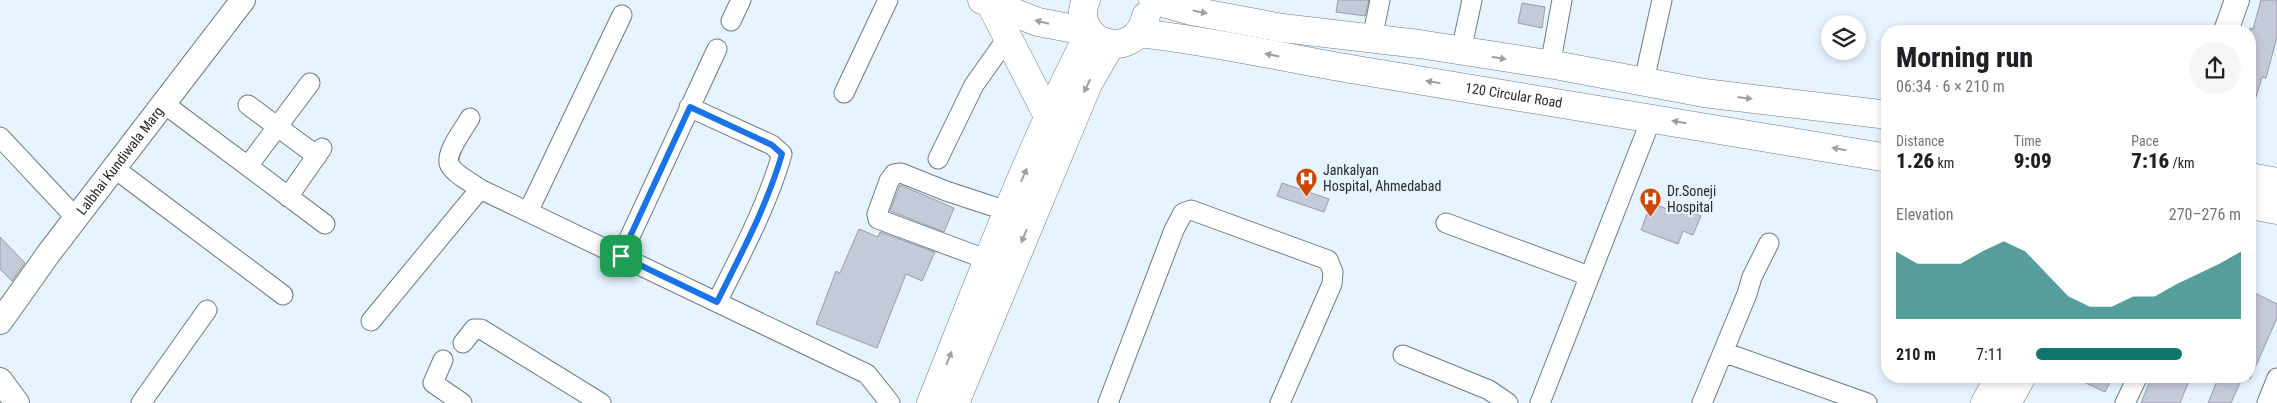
<!DOCTYPE html>
<html lang="en">
<head>
<meta charset="utf-8">
<style>
  :root { --surface:#fff; --page:#f6f6f6; --text:#202124; --muted:#757577; --accent:#0f766e }
  body { margin:0; font-family:"Roboto Condensed",sans-serif; background:var(--page); color:var(--text); height:100vh; display:flex; flex-direction:column; font-size:19px; white-space:nowrap }
  * { box-sizing:border-box; margin:0 }
  p { font-size:16px; color:var(--muted) }
  .icon { flex:none; width:28px; height:28px; fill:none; stroke:currentColor; stroke-width:2; stroke-linecap:round; stroke-linejoin:round }
  .map { position:relative; flex:1; overflow:hidden }
  .side { position:absolute; left:1881px; top:25px; width:375px; height:358px; display:flex; flex-direction:column; background:var(--surface); border-radius:20px; box-shadow:0 2px 8px #0003 }
  .side>* { flex:none }
  .fabs { position:absolute; left:1821px; top:15px; display:grid; gap:10px }
  .fabs a { display:grid; place-items:center; width:45px; height:45px; border-radius:50%; background:var(--surface); box-shadow:0 2px 8px #0003; font-size:25px }
  .pin { position:absolute; display:grid; place-items:center; width:42px; height:42px; color:#fff; margin:-21px; border-radius:10px; box-shadow:0 2px 8px #0006 }
  .round { display:grid; place-items:center; flex:none; width:52px; height:52px; border-radius:26px; background:var(--page) }
  .overview { display:flex; align-items:center; justify-content:space-between; height:85px; padding:0 15px }
  h1 { font-size:28px; font-weight:800; line-height:38px }
  .stats { display:grid; grid-template-columns:repeat(3,1fr); gap:8px; height:85px; padding:5px 15px }
  .stats div { display:grid; align-content:center }
  .stats b { font-size:21px; font-weight:800 }
  .stats small { font-size:14px; font-weight:400 }
  .stats p { font-size:14px }
  .chart { height:140px; padding:10px 15px }
  .chart p { display:flex; justify-content:space-between }
  .chart svg { width:100%; height:90px; margin-top:5px; fill:var(--accent); opacity:.7 }
  ul { padding:0 15px; list-style:none; font-size:16px }
  li { display:grid; grid-template-columns:80px 60px 1fr; align-items:center; height:38px }
  li i { height:12px; border-radius:6px; background:var(--accent) }
  .map>svg:first-child { display:block }
</style>
</head>
<body>
<div class="map">
<svg width="2277" height="403" viewBox="0 0 2277 403">
  <rect width="100%" height="100%" fill="#e7f4fe"/>
  <path fill="#c5cad7" stroke="#979ba7" d="M1338,0H1369L1365,16L1336,12Z
    M2261,0H2277V37L2266,78L2262,77L2254,104H2250V28L2253,29Z
    M1522,3L1545,7L1542,28L1518,23Z
    M1282,183L1329,199L1324,212L1277,196Z
    M900,185L954,208L944,232L890,211Z
    M1651,203L1681,214L1683,209L1701,216L1693,235L1683,231L1678,244L1641,230Z
    M859,229L878,237L880,232L935,252L922,281L906,274L877,348L816,324L836,271L840,273Z
    M0,237L25,263L12,281L0,269Z
    M2255,293L2277,304V318L2250,379V304Z
    M2071,376H2113L2105,392Z
    M2152,376H2191L2180,403H2141Z
    M2219,376H2243L2231,403H2208Z"/>
  <g fill="none" stroke-linecap="round" stroke-linejoin="round">
    <defs>
      <path id="minor" d="M731,21L741,0
        M1372,39L1380,0
        M1461,51L1472,0
        M1550,66L1562,0
        M1644,81L1662,0
        M844,93L888,0
        M163,103L325,224
        M248,105L317,156
        M689,107L772,145L782,154C767,206 741,254 717,302
        M470,118C464,129 442,156 451,167C457,176 471,182 480,189L867,374L890,403
        M0,137L76,218
        M938,159L974,85L1008,37
        M248,166L310,83
        M114,168L283,295
        M288,197L322,148
        M528,212L622,15
        M1446,223L1589,276
        M621,256L717,49
        M988,260L878,219L877,214L889,181L894,174L901,173L946,191L1007,211
        M371,321L480,189
        M463,343L474,329H481L601,403
        M1723,352L1867,403
        M1403,355L1489,390L1508,403
        M443,360L433,383L462,403
        M141,403L207,310
        M1108,403L1174,230L1183,213L1191,210L1328,260L1333,272L1332,284L1280,403
        M1540,403L1652,117
        M1702,403L1747,294L1752,277L1769,243
        M2125,403L2138,376
        M2267,403L2277,378"/>
      <g id="tertiary">
        <path d="M2226,31L2237,0"/>
        <path id="s1" d="M0,322L49,253L243,0"/>
        <path d="M0,380L17,403"/>
      </g>
      <path id="secondary" d="M990,3L1049,118
        M931,403C981,278 1028,151 1090,32
        M955,403L1088,84L1111,44
        M1985,403L2000,376
        M2007,403L2022,376"/>
      <g id="primary">
        <path d="M982,0L1038,22L1090,32"/>
        <path d="M1086,0C1068,41 1135,66 1146,16"/>
        <path d="M1153,0L1192,11L1282,28L1419,44L1560,66L1704,93L1888,115"/>
        <path id="s2" d="M1139,33C1213,41 1284,58 1357,70C1534,98 1711,127 1888,158"/>
        <path d="M2250,177L2277,182"/>
        <path d="M2250,205L2277,210"/>
      </g>
    </defs>
    <use href="#minor" stroke="#6e7a82" stroke-width="21"/>
    <use href="#tertiary" stroke="#6e7a82" stroke-width="26"/>
    <use href="#secondary" stroke="#6e7a82" stroke-width="29"/>
    <use href="#primary" stroke="#6e7a82" stroke-width="29"/>
    <use href="#minor" stroke="#fff" stroke-width="19"/>
    <use href="#tertiary" stroke="#fff" stroke-width="24"/>
    <use href="#secondary" stroke="#fff" stroke-width="28"/>
    <use href="#primary" stroke="#fff" stroke-width="28"/>
  </g>
  <defs><path id="oneway-solid" d="M-6-.8H1V-3.2L6.5 0L1 3.2V.8H-6Z" transform="scale(1.25)"/></defs>
  <g fill="#9d9fa0">
    <use href="#oneway-solid" transform="translate(1200 12) rotate(11)"/>
    <use href="#oneway-solid" transform="translate(1042 22) rotate(-166)"/>
    <use href="#oneway-solid" transform="translate(1272 55) rotate(-169)"/>
    <use href="#oneway-solid" transform="translate(1499 58) rotate(10)"/>
    <use href="#oneway-solid" transform="translate(1433 82) rotate(-171)"/>
    <use href="#oneway-solid" transform="translate(1087 86) rotate(116)"/>
    <use href="#oneway-solid" transform="translate(1745 98) rotate(7)"/>
    <use href="#oneway-solid" transform="translate(1679 122) rotate(-170)"/>
    <use href="#oneway-solid" transform="translate(1839 149) rotate(-170)"/>
    <use href="#oneway-solid" transform="translate(1024 175) rotate(-66)"/>
    <use href="#oneway-solid" transform="translate(1024 236) rotate(112)"/>
    <use href="#oneway-solid" transform="translate(949 358) rotate(-68)"/>
  </g>
  <g fill="none" stroke-linecap="round" stroke-linejoin="round">
    <defs>
      <path id="route" d="M690,107L772,145L782,154C767,206 741,254 717,302L621,256Z"/>
    </defs>
    <use href="#route" stroke="#fff" stroke-width="10"/>
    <use href="#route" stroke="#1a73e8" stroke-width="6"/>
  </g>
  <defs>
    <symbol id="hospital-pin" viewBox="-11 -11 22 30"><path d="M0 17L-7.5 6A9.5 9.5 0 1 1 7.5 6Z" fill="#cc4700" stroke="#e7f4fe"/><path d="M-5-5h3v3.5h4V-5h3V5h-3V1.5h-4V5h-3Z" fill="#fff"/></symbol>
  </defs>
  <g fill-rule="evenodd">
    <use href="#hospital-pin" x="1294" y="166" width="25" height="34"/>
    <use href="#hospital-pin" x="1638" y="186" width="25" height="34"/>
  </g>
  <g text-anchor="middle" dominant-baseline="central" stroke-width="4.5" stroke-linejoin="round" paint-order="stroke">
    <g font-size="14" fill="#25292d" stroke="#e7f4fe">
      <text stroke="none"><textPath href="#s2" startOffset="380">120 Circular Road</textPath></text>
      <text stroke="none"><textPath href="#s1" startOffset="201">Lalbhai Kundiwala Marg</textPath></text>
    </g>
    <g font-size="14" fill="#25292d" stroke="#e7f4fe" text-anchor="start">
      <text x="1323" y="170">Jankalyan<tspan x="1323" dy="16">Hospital, Ahmedabad</tspan></text>
      <text x="1667" y="191">Dr.Soneji<tspan x="1667" dy="16">Hospital</tspan></text>
    </g>
  </g>
</svg>
<div class="fabs">
<a><svg class="icon" aria-label="layers" viewBox="0 0 24 24"><path d="M12 4l9 5-9 5-9-5zM3 14l9 5 9-5"/></svg></a>
</div>
<div class="pin" style="left:621px;top:256px;background:#1e9e55"><svg class="icon" aria-label="arrive" viewBox="0 0 24 24"><path d="M6 21V4h12l-3 4 3 4H6"/></svg></div>
<section class="side">
<div class="overview"><div><h1>Morning run</h1><p>06:34 · 6 × 210 m</p></div><a class="round"><svg class="icon" aria-label="share" viewBox="0 0 24 24"><path d="M12 15V3M7 8l5-5 5 5M5 13v7h14v-7"/></svg></a></div>
<div class="stats">
<div><p>Distance</p><b>1.26<small> km</small></b></div>
<div><p>Time</p><b>9:09</b></div>
<div><p>Pace</p><b>7:16<small> /km</small></b></div>
</div>
<div class="chart"><p><span>Elevation</span>270–276 m</p>
<svg viewBox="0 0 160 44" preserveAspectRatio="none"><path d="M0 44V11L10 17L20 17L30 17L40 11L50 6L60 11L70 22L80 33L90 38L100 38L110 33L120 33L130 27L140 22L150 17L160 11V44z"/></svg>
</div>
<ul>
<li><b>210 m</b>7:11<i style="width:71%"></i></li>
</ul>
</section>
</div>
</body>
</html>
